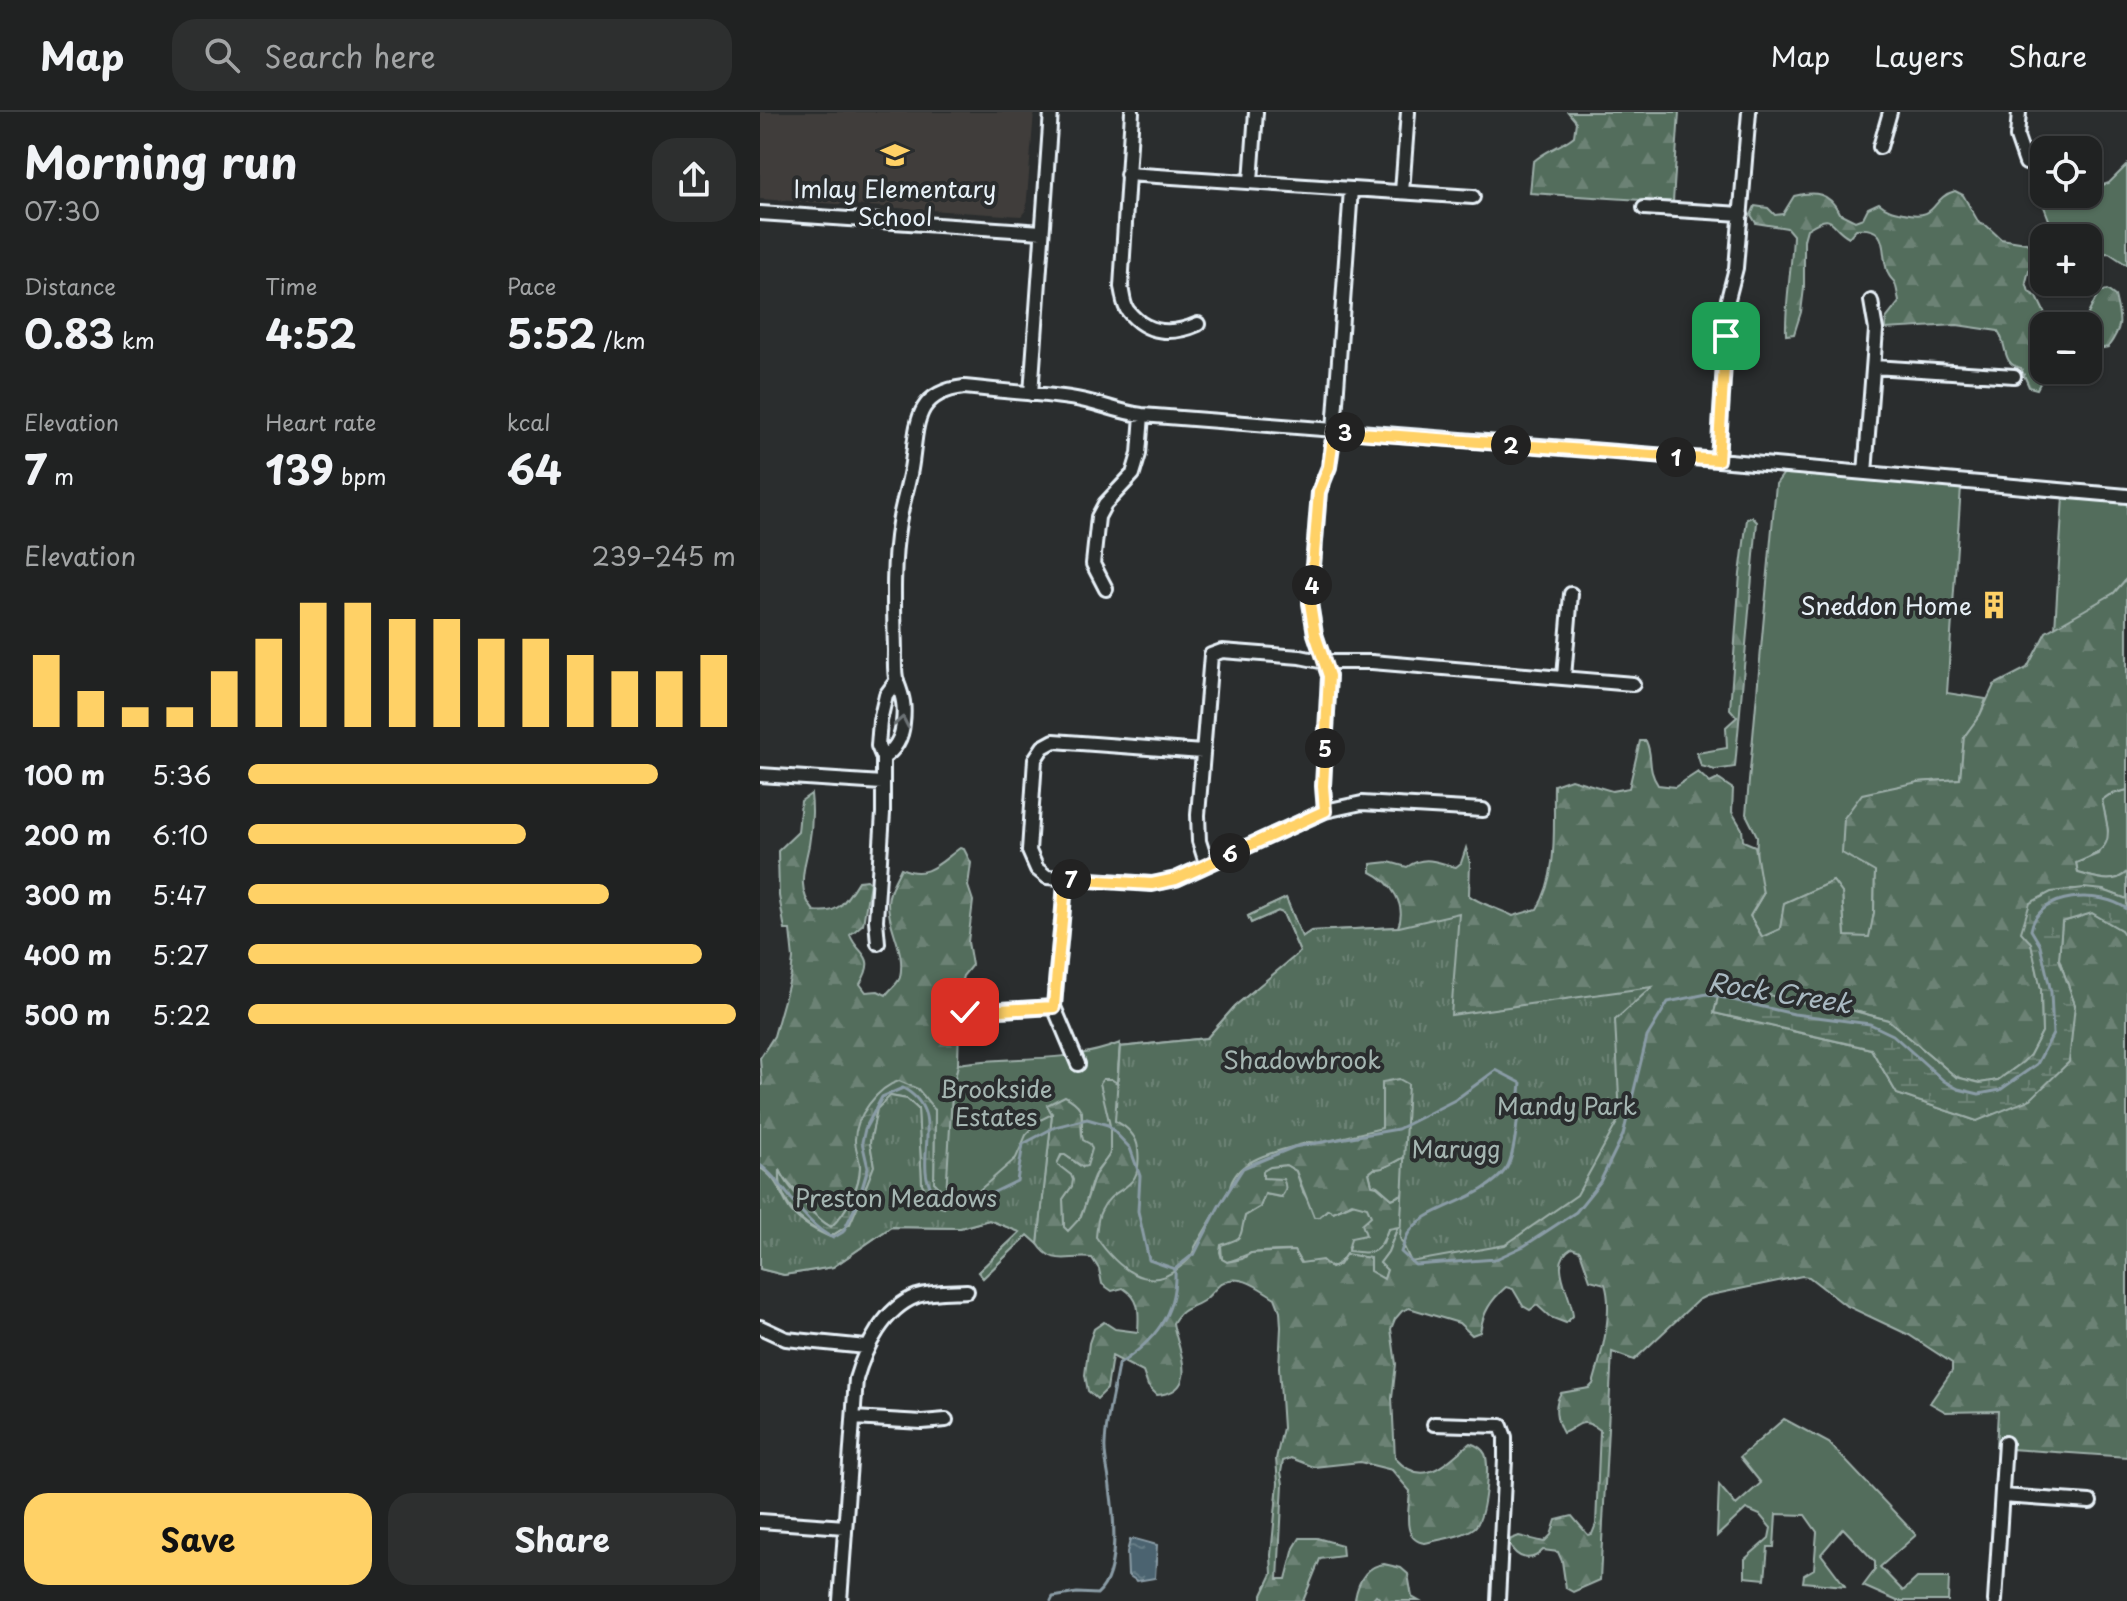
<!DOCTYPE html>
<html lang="en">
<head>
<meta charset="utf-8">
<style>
  :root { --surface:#202222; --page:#2d2f2f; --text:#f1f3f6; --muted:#a2a4a5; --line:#3d3f40; --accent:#ffd166 }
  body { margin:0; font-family:"Playpen Sans",sans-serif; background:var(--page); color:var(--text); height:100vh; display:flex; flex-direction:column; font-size:30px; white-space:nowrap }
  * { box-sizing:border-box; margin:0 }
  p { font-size:26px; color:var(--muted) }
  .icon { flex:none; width:44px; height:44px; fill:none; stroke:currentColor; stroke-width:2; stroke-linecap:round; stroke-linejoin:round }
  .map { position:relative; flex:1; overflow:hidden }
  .drawer { display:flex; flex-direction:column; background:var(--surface); width:760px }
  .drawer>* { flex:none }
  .buttons { position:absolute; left:1270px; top:24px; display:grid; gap:16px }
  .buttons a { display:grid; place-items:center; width:72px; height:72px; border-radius:16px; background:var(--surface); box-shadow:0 2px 6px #0004,0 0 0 2px var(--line); font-size:40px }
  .pin { position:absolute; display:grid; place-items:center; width:68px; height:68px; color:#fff; margin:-34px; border-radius:16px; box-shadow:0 4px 12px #0006 }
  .km { position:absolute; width:40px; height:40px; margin:-20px; border-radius:50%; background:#222; color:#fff; font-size:22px; line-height:40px; text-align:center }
  .round { display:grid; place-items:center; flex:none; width:84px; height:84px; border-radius:24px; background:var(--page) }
  .headline { display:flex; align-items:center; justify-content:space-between; height:136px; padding:0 24px }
  h1 { font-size:44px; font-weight:700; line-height:60px }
  .stats { display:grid; grid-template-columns:repeat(3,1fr); gap:12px; height:136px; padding:8px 24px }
  .stats div { display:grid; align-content:center }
  .stats b { font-size:40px; font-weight:700 }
  .stats small { font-size:22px; font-weight:400 }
  .stats p { font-size:22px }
  .chart { height:224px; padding:16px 24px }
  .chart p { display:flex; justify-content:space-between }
  .chart svg { width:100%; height:144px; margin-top:8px; stroke:var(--accent); stroke-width:6 }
  .primary-button { display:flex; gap:16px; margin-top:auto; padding:16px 24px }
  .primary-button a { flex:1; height:92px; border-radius:24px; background:var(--accent); color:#111; font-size:32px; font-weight:700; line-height:92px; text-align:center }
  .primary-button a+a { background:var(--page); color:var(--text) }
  ul { padding:0 24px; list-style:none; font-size:26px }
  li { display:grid; grid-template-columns:128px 96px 1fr; align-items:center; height:60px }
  li i { height:20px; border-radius:10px; background:var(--accent) }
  header { display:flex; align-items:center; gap:48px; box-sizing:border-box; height:112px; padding:0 40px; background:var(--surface); border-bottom:2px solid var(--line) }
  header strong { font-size:38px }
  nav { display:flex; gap:44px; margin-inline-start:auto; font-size:28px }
  .search { width:560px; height:72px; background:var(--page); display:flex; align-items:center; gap:20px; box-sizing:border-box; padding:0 28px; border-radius:24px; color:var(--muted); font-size:30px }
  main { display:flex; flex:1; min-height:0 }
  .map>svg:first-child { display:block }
</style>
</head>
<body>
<header>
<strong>Map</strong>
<div class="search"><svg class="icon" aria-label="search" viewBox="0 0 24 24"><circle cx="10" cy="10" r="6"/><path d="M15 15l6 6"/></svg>Search here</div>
<nav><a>Map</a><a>Layers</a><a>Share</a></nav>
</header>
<main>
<section class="drawer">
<div class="headline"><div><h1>Morning run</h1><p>07:30</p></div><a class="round"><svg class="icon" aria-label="share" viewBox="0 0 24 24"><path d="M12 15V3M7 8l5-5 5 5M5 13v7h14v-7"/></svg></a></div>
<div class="stats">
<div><p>Distance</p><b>0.83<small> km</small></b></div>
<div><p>Time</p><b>4:52</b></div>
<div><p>Pace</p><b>5:52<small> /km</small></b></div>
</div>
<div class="stats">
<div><p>Elevation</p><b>7<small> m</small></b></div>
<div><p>Heart rate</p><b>139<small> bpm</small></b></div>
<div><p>kcal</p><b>64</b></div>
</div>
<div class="chart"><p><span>Elevation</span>239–245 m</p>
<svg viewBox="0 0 160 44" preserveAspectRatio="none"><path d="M5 44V22M15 44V33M25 44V38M35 44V38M45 44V27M55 44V17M65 44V6M75 44V6M85 44V11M95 44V11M105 44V17M115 44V17M125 44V22M135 44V27M145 44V27M155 44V22"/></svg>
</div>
<ul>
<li><b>100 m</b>5:36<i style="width:84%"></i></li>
<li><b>200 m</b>6:10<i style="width:57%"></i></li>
<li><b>300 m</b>5:47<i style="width:74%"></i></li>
<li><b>400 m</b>5:27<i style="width:93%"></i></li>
<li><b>500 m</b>5:22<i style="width:100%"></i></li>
</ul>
<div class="primary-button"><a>Save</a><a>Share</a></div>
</section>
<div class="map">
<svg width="1367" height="1489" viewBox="0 0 1367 1489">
  <defs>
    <pattern id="forest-firs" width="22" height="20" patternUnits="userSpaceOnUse" patternTransform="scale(2)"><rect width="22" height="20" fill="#536d5c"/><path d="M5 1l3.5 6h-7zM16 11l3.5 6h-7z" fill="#6c8274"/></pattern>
    <pattern id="wetland-marsh" width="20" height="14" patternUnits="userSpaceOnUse" patternTransform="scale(2)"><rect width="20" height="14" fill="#536d5c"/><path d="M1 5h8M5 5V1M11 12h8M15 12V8" fill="none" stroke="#6c8274"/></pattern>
    <pattern id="park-tufts" width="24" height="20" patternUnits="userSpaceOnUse" patternTransform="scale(2)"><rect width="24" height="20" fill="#536d5c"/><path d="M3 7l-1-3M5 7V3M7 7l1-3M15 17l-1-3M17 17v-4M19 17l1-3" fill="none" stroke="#6c8274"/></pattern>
    <pattern id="water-ripples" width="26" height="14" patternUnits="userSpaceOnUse" patternTransform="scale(2)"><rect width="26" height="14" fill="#4b6470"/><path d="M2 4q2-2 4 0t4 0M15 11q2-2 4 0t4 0" fill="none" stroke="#657b85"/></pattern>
  </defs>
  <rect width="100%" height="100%" fill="#2a2d2e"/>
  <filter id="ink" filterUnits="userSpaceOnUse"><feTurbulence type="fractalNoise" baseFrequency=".0125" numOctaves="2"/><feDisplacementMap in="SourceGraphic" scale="16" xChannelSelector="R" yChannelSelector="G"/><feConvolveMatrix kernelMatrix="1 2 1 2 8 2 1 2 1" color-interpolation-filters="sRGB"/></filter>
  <g filter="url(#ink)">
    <path fill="#403e3b" d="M0,0H274L266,98L261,104L0,87Z"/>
    <path fill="#536d5c" stroke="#9eafaa" stroke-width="2" d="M1367,53V153L1349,141L1328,142V126H1296L1283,92L1284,85L1289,82H1328V78L1349,71Z
      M1024,361L1201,375L1187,581L1226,587L1220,603L1204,625L1200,667L1158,670L1115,760L1114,801L1110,825H1085L1082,781L1073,769L1025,791L1020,817L1003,826L990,804L1003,782L996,751L997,724L986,702L1016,372Z
      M1303,384L1367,389V466L1354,481L1295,517Z
      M1367,678V760C1353,774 1335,765 1318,761L1316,751L1338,742L1348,719L1342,688L1349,683Z
      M360,931L355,1002L347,999C350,1012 354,1031 349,1043C346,1050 338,1056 334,1064C326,1082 326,1107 308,1119L304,1116L303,1087L312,1074L311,1063L296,1052L302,1043H305L322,1055V1000L292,1002L278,1132L268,1123L223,1166L218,1160L260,1120L229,1108L200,1116L131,1115L73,1155L24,1163L0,1157V1056L19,1073L30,1099L107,1072L184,1096L192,981L198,952C253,943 308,952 360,931Z
      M657,1039L673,1068L632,1087L617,1074L612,1073L609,1060C621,1052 608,1059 622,1056C634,1053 645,1043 657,1039Z
      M526,1053L536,1059L543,1080L559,1105L568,1097L573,1100L597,1090L607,1094L623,1131L628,1117L638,1114L628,1140L620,1151L627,1158L624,1167L610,1159V1146L586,1142C572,1164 563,1152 541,1151L534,1139C528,1138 498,1140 492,1141C484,1143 476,1148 467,1150L462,1147L461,1133L483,1112L485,1104L499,1095L505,1082L521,1085L502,1066L503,1059L510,1055Z
      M1024,1307L1069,1331L1156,1423L1120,1455L1143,1479L1157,1466H1189L1188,1489H1137L1103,1474L1115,1458V1450L1083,1416L1061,1442L1085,1474L1043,1470L1044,1463L1054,1457L1057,1420L1045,1403L1016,1402L1014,1435H1008L1005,1467L985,1465V1447L1009,1426L1011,1416L1000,1403L986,1397L957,1424L959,1373L976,1393L1001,1371L980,1345Z"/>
    <path fill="url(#forest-firs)" stroke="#9eafaa" stroke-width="2" fill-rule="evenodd" d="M808,0H919L913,90L770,81L773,50C785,38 801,35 814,24L816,10Z
      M1195,79L1203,83L1219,111L1227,114L1241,127L1266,131L1284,139V150L1269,158L1266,170L1269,180L1277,185L1291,214H1284V258H1287L1277,277L1269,275L1261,256C1241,252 1248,233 1238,219L1197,213L1125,217L1126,207L1139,190C1138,184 1137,177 1135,171C1133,168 1129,165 1128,161C1119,140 1132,114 1096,117L1089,125C1068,114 1076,98 1047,117L1044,128V176L1041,200L1034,222L1026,223C1025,189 1032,156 1033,123L1027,116L996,111L991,103L995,94L1008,96L1015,103L1023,102L1034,84C1054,79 1070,80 1079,101L1095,109L1103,106L1108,96L1119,91C1127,98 1134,99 1144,101C1180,109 1169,86 1195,79Z
      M1347,178L1355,184C1361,209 1363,214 1348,235L1328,239V214H1322L1339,180Z
      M992,405L997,410L975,655L955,658L941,654L937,641L967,636L966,615L977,605L970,597L980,462L987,407Z
      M1367,466V678L1349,683L1342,688C1350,727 1356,735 1316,751L1318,761C1335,765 1353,774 1367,760V787L1343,778L1311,777L1271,831L1281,877L1282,920L1270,943L1263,950L1238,968L1220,971L1196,965L1128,908L1084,896L1050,892L962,873L954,901L1111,937L1137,982L1217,1009L1315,893L1299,847L1302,810L1332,801L1361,818L1367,826V1345L1236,1336L1238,1299L1186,1300L1170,1291L1192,1259V1251L1149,1223L1085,1193L1049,1165L1042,1164L946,1184L938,1188L874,1248L852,1240L840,1468L813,1480L806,1476L802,1449L798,1440L783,1438C771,1451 757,1447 749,1432L751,1427L759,1424L784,1430L791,1423L796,1408L812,1404L828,1423L832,1422L836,1412L840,1318C820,1303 818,1316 803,1321C796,1309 793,1293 801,1281L829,1276L833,1272C841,1245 854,1199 845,1172L830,1168L820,1139L812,1136C787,1150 812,1182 813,1204L806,1211L790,1205L777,1193L770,1198L763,1194L753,1177L746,1175C731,1188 723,1200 720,1220L712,1223L699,1211L649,1196L642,1199L635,1207L631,1217L636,1252L632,1286L635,1346C664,1378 685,1351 710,1331C716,1333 722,1336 725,1342C730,1354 725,1408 714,1416C702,1425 680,1427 665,1431C641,1429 649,1397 650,1379L632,1358L600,1350L554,1355L531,1346L523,1349L521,1360L523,1372L518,1467H526L534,1436L540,1426H557L582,1433L583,1444L560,1447L543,1489H502V1483L512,1462L511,1443L518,1371L516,1347L523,1316L519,1255L521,1215L520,1199L515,1186C500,1177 480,1160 462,1171C455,1176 450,1184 443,1189C429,1198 423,1194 413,1211C417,1236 442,1280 397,1283L388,1274L383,1260L352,1244L347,1277L337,1287L328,1279L325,1263L329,1231L334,1217L344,1210L355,1217L378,1220C379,1200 381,1188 363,1176L352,1179L342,1172L339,1157L332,1146C308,1143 293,1155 278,1132L292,1002L287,993L305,984C331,998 317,1006 323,1028L330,1032L332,1037L327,1054L323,1055L305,1043H301L297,1052L311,1063L313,1068L312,1074L303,1087L304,1115L308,1119L321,1105L335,1063L350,1042V1013L340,971L343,967H351L357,971L360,935L447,926L475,894L508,867L512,869L540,840L523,801L518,799L491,811L488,804L526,786L542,825L551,819L638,815C647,794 632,770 611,760V752L629,750L647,755C665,743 676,750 696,755L701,751L706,736L710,751L709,783C715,790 742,798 753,804L777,797C799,761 793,713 794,673L811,667L852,679L869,676L880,629H886C894,646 886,655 898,673L915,675L938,660L950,671L958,667L973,677L972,700L982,717L983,729L995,734L1003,782L990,804L1002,825L1020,817L1024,791L1073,769L1082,781L1085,824L1109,825L1114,801L1115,760L1082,741L1084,706L1102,682L1158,670L1200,667L1204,625L1220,603L1234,573L1267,556L1286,520L1354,481ZM657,1039L673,1068L632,1087L617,1074L612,1073L609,1061C621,1052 608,1059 622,1056C634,1053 645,1043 657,1039ZM526,1053L536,1059L554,1105H559L568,1097L573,1100L592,1091L607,1095L611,1104L602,1112L606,1123L591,1126L588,1139C613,1142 619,1143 628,1117L638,1115L628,1140L620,1151L627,1158L624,1167L610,1159V1146L586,1142L579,1153L571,1156L562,1148L541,1151L534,1139L491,1141L482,1147L467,1150L462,1147L460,1140L461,1133C486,1126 479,1125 485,1104L500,1095L505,1082L521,1085C526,1079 527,1075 523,1067L503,1066V1059L510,1055Z
      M51,682C53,699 52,716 49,733C44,757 36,778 54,799C80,803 86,788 98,769L107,768L110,771L103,812L90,823C98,844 118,842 100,872L106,880L118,879L126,883C130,877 139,871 140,865C146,838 128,817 128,791C128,779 136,767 141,756C167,768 179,751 200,736L204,737L211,751L208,774L213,789L208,830L212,853L203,864L200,875L198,952L192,981L186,1083L174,1070L175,998L95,1027C96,1035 99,1044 100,1052C101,1073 86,1101 71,1115C54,1106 49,1095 38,1081C31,1074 25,1069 21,1060L19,1073L11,1063L0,1056V973H2L0,946L14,924L31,863L33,847L30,818H25L19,784L18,739L38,720L41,689Z
      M624,1452L641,1456L648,1462L652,1485L659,1489H618L619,1486L616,1483L611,1489L595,1487C598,1470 606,1454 624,1452Z"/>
    <path fill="url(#wetland-marsh)" stroke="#9eafaa" stroke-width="2" d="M1324,776L1343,778L1367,787V826L1361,818L1332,801L1302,810L1299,847L1315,893L1309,950L1271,987L1217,1009L1137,982L1111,937L954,901L961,873L1050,892L1083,896L1128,908L1196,965L1220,971L1238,968L1263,950L1270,943L1282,920L1281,877L1271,831L1261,820L1270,791L1291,780Z
      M139,969L158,977L175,998L174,1070L186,1083L185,1096L173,1094L162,1072L158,997L147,987L131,984L117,997L110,1031L114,1054L107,1072L90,1112L70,1125C41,1111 18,1093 20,1058C27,1075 55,1106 71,1115C86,1101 101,1074 100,1053C99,1044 95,1036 95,1028C95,1005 118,975 139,969Z"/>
    <path fill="url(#park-tufts)" stroke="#9eafaa" stroke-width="2" d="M526,786L542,825L551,819L639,815L699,801L691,903L892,875L855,908L860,1005L817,1083L745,1133L651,1150L640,1126L648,972L639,967L622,970V1016L560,1031L549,1030C523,1039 476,1044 470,1076L435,1135C432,1145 428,1149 420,1155C387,1183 356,1154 336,1125C337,1117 337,1106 341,1099C354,1070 383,1083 378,1037C377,1024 366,1014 355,1009L360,935L447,926L475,894L540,840L523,801L518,799L491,811L488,804Z
      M130,984L147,987L158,997L162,1072L173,1093L184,1096L186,1085L215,1082L256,1046L266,1023L280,1008L292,1002L278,1132L268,1123L223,1166L218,1160L260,1120L229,1108L200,1116L131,1115L73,1155L24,1163L0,1157V1056C18,1067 19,1080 29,1096C37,1109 56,1119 70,1125L90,1112L107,1072L114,1054L110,1031L117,997Z"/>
    <path fill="url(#water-ripples)" stroke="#8a9ca6" stroke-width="2" d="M375,1427L397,1433L395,1466L377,1469L368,1463L367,1440L370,1428Z"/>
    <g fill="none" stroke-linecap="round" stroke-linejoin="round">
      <path stroke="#8a9ca6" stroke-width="3" d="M0,1053C28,1074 40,1109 73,1126L83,1120L98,1090L108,1056L102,1030L105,1017L122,985L143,976C196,1005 138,1062 187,1092L226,1084L257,1069L263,1032L295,1015L327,1007L348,1013L370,1036L380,1064L378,1099L389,1148L415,1157
        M415,1157L435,1141L459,1094L483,1056L534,1035L638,1017L695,988L736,958L761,971C759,989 756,1044 746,1057C722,1090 664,1094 648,1122C645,1128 643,1135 641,1140L655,1153L736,1147L764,1134L816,1100L840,1070L863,1023L887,925L908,890L947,882L1034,902L1110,912L1133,923L1184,969L1198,977L1219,982L1240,978L1277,952L1293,922L1291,880L1280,833L1271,818C1278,779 1341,778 1367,797
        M291,1489L293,1485L317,1481L337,1482C360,1463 354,1404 350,1376C349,1361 344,1347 345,1332C346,1306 354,1279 358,1253C394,1229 417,1203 415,1157"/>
      <defs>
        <path id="street" d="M372,0L361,175C363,182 363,193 368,199C387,223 413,223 438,212
          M1259,0L1257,25L1266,51
          M1120,35L1130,0
          M367,62L713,85
          M491,69L496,0
          M642,80L648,0
          M884,96L981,102
          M0,101L282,120
          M1114,255L1254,264
          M271,282L291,0
          M958,348L968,187L976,156L989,0
          M1105,361L1116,218L1111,189
          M346,477L333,452L338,405L345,392L373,362L379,342L382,303
          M804,565L811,482
          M442,640L294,629L283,635L275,647L269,739L277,757L287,765L392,772L416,767L565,699L602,691L723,698
          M123,646C136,637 142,626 143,611C145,594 143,585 137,570C134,561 135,548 135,539C134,497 132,452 139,411C142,392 148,375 151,357C158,317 151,281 204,275C239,279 275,281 310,286C335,289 357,300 382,303L958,348L1367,384
          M0,663L122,671
          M565,699L563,674L569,564L555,522L550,491L559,380L569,355L574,319L591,77
          M446,751L439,729L438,703L451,543L462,539L540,545L565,550H612L873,572
          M118,831L116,808L123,701V646L118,634L120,609L126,583L137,568
          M294,895C297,852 303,810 305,767
          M205,900L294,895L318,952
          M0,1215L26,1227L106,1235
          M94,1306L162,1310L186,1308
          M674,1312L741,1314L745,1325V1347L738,1489
          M1242,1384L1330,1390
          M0,1409L85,1415
          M80,1489L96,1267C105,1236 124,1196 157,1184C173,1179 191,1180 207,1179
          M1235,1489L1245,1331"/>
      </defs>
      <use href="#street" stroke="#e8f1f8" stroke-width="18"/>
      <use href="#street" stroke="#2a2d2e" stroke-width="12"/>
    </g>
    <defs><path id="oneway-chevron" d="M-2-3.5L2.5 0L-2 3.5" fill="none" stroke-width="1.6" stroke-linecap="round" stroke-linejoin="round" transform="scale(2)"/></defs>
    <use stroke="#6c7275" href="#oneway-chevron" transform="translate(142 610) rotate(-80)"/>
  </g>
  <g fill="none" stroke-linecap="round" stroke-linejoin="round" filter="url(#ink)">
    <defs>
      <path id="route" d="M205,900L294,895C297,852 303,810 305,767L392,772L416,767L565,699L563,674L569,564L555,522L550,491L559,380L569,355L574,319L958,348L966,224"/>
    </defs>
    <use href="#route" stroke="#fff" stroke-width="16"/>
    <use href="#route" stroke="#ffd166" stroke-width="10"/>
  </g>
  <defs>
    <symbol id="school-bare" viewBox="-9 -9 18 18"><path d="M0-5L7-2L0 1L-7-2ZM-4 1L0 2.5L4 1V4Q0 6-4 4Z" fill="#ffd166" stroke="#2a2d2e" stroke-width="2.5" paint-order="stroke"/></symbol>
    <symbol id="building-bare" viewBox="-9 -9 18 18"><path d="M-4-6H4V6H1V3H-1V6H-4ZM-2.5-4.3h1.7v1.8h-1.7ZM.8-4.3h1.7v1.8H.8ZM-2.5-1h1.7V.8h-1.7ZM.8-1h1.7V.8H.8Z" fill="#ffd166" stroke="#2a2d2e" stroke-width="2.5" paint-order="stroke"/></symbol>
  </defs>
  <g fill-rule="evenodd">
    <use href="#school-bare" x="115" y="23" width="40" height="40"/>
    <use href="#building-bare" x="1214" y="473" width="40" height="40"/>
  </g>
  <g text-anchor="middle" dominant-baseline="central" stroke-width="8" stroke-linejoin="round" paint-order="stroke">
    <g font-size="24" fill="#e8f1f8" stroke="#2a2d2e">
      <text x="135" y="76">Imlay Elementary<tspan x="135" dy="28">School</tspan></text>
      <text x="1212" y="493" text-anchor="end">Sneddon Home</text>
    </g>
    <g font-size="24" fill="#a5b6b2" stroke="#2a2d2e">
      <text x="542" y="947">Shadowbrook</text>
      <text x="236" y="976">Brookside<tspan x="236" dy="28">Estates</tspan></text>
      <text x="807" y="993">Mandy Park</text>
      <text x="696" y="1036">Marugg</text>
      <text x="136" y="1085">Preston Meadows</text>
    </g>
    <g font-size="26" font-style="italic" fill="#a9b9c2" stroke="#2a2d2e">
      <text transform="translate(1020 880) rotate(9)">Rock Creek</text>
    </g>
  </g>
</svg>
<div class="buttons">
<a><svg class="icon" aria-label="locate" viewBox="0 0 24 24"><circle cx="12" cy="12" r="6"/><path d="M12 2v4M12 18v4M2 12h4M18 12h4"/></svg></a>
<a>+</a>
<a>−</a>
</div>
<div class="pin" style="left:966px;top:224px;background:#1e9e55"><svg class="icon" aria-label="arrive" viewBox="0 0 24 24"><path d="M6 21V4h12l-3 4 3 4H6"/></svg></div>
<div class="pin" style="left:205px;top:900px;background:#d93025"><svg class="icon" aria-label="check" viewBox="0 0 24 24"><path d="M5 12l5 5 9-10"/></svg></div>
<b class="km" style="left:916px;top:345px">1</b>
<b class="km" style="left:751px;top:333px">2</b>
<b class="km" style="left:585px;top:320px">3</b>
<b class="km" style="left:552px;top:473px">4</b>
<b class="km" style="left:565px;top:636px">5</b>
<b class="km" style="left:470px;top:741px">6</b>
<b class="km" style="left:311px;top:767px">7</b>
</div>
</main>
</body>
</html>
